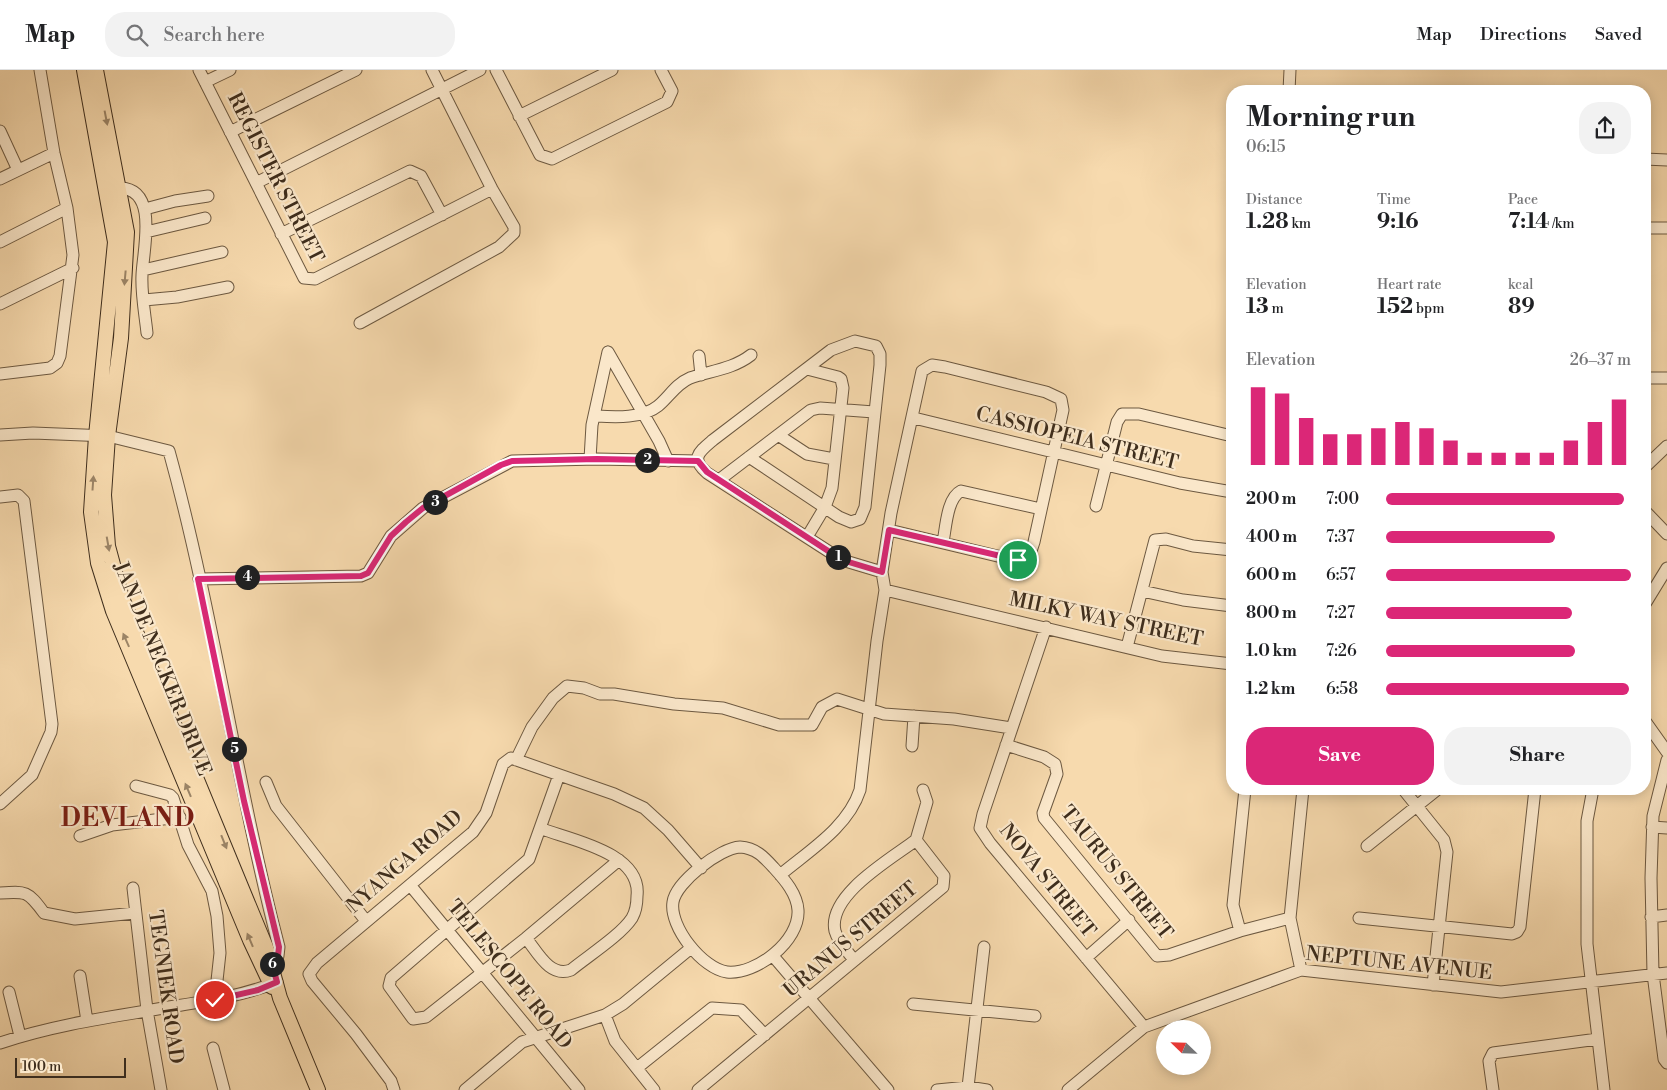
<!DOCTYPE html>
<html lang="en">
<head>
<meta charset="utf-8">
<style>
  :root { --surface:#fff; --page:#f2f2f2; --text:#202124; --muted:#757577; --line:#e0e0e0; --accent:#db2777 }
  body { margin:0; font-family:"Libre Bodoni",serif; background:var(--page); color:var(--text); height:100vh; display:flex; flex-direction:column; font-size:19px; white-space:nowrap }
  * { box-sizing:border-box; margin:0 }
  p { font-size:16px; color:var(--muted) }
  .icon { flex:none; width:28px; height:28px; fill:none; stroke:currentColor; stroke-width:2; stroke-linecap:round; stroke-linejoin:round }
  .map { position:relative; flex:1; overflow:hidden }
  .sheet { position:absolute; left:1226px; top:15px; width:425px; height:710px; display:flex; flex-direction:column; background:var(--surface); border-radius:20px; box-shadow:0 2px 12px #0003 }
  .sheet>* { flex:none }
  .needle { width:32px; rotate:293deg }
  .fabs { position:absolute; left:1156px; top:950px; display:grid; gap:10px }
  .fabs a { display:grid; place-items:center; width:55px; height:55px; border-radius:50%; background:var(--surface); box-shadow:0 2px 12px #0003; font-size:25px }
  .scale { position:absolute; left:15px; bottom:12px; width:111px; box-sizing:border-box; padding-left:5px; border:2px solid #3f2e1d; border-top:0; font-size:14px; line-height:18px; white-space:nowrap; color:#3f2e1d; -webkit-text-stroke:4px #fae7ca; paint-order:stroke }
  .pin { position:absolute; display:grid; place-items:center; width:42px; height:42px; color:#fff; margin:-21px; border:2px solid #fff; border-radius:50%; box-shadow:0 1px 5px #0007 }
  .km { position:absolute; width:25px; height:25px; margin:-12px; border-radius:50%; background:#222; color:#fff; font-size:14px; line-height:25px; text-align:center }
  .round { display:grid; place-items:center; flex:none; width:52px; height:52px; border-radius:20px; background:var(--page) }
  .headline { display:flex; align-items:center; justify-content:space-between; height:85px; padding:0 20px }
  h1 { font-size:28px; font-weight:700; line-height:38px }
  .figures { display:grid; grid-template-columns:repeat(3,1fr); gap:8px; height:85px; padding:5px 20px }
  .figures div { display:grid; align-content:center }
  .figures b { font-size:21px; font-weight:700 }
  .figures small { font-size:14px; font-weight:400 }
  .figures p { font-size:14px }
  .chart { height:140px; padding:10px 20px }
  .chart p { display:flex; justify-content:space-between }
  .chart svg { width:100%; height:90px; margin-top:5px; stroke:var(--accent); stroke-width:6 }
  .button { display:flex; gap:10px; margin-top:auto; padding:10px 20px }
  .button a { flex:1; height:58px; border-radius:20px; background:var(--accent); color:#fff; font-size:20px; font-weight:700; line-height:58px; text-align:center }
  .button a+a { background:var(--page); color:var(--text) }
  ul { padding:0 20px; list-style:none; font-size:16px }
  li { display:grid; grid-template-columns:80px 60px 1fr; align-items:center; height:38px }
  li i { height:12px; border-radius:6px; background:var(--accent) }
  header { display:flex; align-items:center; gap:30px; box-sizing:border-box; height:70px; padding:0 25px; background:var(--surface); border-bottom:1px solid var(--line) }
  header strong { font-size:24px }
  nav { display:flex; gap:28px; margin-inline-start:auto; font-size:18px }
  .search { width:350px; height:45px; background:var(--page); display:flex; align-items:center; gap:12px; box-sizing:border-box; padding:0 18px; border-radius:20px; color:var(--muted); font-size:19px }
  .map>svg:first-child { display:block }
</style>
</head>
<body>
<header>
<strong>Map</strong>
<div class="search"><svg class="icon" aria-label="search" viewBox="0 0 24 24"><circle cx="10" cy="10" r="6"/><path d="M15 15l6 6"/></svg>Search here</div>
<nav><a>Map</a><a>Directions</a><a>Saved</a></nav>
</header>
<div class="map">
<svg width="1667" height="1020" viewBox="0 0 1667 1020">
  <rect width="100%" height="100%" fill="#f7daae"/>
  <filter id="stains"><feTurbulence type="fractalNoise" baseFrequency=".004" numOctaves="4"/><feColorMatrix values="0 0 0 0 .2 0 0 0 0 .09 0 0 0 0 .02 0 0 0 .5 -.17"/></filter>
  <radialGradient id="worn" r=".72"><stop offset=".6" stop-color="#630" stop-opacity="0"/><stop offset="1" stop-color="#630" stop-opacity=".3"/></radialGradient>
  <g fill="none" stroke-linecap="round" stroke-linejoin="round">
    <defs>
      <path id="minor" d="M199,0L304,208L315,209L492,119
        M496,0L540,85L552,89L667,32L672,21L661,0
        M205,12L230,0
        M1289,21L1290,0
        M519,46L612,0
        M0,61L18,100
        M230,62L356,0
        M1645,89L1667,90
        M0,109L54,83
        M256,113L480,0
        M120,118C159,119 143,180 142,205C141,224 145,244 147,263
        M145,139L175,131L208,126
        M1645,158H1667
        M146,162L205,148
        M281,164L410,101L421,106L442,145
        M0,172L67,138
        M143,200L222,182
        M144,230L177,227L228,217
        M0,234L73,198
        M360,253L499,177L514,163V157L492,119L432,0
        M608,282L659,371L668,391
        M699,286L701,305
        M0,304L50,298L57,293L60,286L73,185L67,138L54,83L40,0
        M1645,308H1667
        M595,346C614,347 642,349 658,336C669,327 676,314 690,308C710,301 733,299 751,285
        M914,348L1180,413L1232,422
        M0,365L33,363L108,366L169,381C214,544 236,713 279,877L278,886L272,895
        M778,365L807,384L834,389
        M749,387L839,447L851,452L860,449L865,437L880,295V284L876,276L855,271L831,280L713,370C699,382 690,388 707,403L842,490L882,502
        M590,389L592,355L608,282
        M1645,397L1667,376
        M719,410L811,340L820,338L874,342
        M0,427L18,425L24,431L52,654L51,662L32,705L0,734
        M1096,436L1117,352L1122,344H1139L1232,366
        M1645,441L1667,464
        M807,467L825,437L832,418L843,318L841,309L838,307L807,299
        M943,472C946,457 947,428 961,421L1041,439
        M199,509L361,506L368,503L391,466L423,438L512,391L597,389L698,391
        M885,520L1162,586L1232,594
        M1142,521L1183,530L1232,536
        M1645,534L1667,498
        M1046,557L983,744L980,758L990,773L1144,957
        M1127,577L1155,470L1166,469L1193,476L1232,480
        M1645,651L1667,682
        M1006,675L1044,687L1055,694L1057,704L1043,743L1044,748L1157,886L1169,885L1240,861L1290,848
        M912,676L914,646
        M516,690L532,657L553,628L567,616L584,618L600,624H614L674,634L723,638L779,655H812L822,637L837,629L884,644L954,649L1011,658
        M1667,690L1653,746L1651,808L1653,904L1664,989L1667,993
        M559,705L529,789L391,908L389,916L413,949L426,947L526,868L619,790
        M266,712L276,736L366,851
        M136,716L170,725L173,728L188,775L212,821L217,846L220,883L215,929
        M1403,719L1444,770L1447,782L1433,915
        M1593,719L1587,751V874L1604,1020
        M1652,757L1667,758
        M80,766L112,755L180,747
        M916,770L927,732L923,720
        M1367,776L1438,719
        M740,777C756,778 764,787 774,798C785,810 797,824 798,840C800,871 756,905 727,902C703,899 669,857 673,832C676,812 720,778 740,777Z
        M780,805C810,780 848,757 860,720L877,571L885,520L882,502L891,443L922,301L932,295L945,297L1046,322L1061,329L1063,340L1034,472L1031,481L1025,488L1014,490L889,460
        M410,815L579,1020
        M133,818L147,940L161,1020
        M0,823C26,821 28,821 44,843L75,849L135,843
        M1651,847L1667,845
        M1359,848L1512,864L1517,862L1520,857L1535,719
        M1240,861L1233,835L1245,719
        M526,868C538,883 550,908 571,900C588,886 621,865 632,848C636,841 637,833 637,826C642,783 572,770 542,759
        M773,886L888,1020
        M1086,888L1129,850
        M854,890C848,882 838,872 835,861C827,825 891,789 916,770
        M1301,900L1290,848L1303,719
        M80,906L87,951
        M9,922L20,966
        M913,934L1035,946
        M605,945L615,971L654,1020
        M0,973C47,957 97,949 146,941C190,933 235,929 277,912
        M213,978L224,1020
        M637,998L712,938L741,940L765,965
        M968,1017L984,877
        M394,1020L391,1011L356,964L312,911L309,904L317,893L473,762L486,743L503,694L511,688L614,724L644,738L668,760L701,798
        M465,1020L522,972L605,945L623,934L691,878
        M698,1020L943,817L944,806L916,770
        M937,1020L968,1017L987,1020
        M1068,1020L1144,957L1301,900L1501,922L1667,903
        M1493,1020L1489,991L1493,983L1598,969"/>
      <path id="major" d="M84,0L115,172L96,366L91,442L98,493L113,541L250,870L272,917
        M96,0L127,162L121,268L108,366L104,425L108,476L122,528L266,877L280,928L318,1020"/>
    </defs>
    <use href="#minor" stroke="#6d5941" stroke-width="13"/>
    <use href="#major" stroke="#3f2e1d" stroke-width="16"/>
    <use href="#minor" stroke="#fae7ca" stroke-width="11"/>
    <use href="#major" stroke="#f7daae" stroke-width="14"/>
  </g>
  <defs><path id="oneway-solid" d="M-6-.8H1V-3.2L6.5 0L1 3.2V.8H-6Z" transform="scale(1.25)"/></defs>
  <g fill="#9b8466">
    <use href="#oneway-solid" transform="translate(106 48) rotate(79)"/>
    <use href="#oneway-solid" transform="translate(125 208) rotate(95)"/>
    <use href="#oneway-solid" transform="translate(93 413) rotate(-86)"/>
    <use href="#oneway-solid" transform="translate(108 474) rotate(80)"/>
    <use href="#oneway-solid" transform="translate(126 570) rotate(-114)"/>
    <use href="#oneway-solid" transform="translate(188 720) rotate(-113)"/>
    <use href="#oneway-solid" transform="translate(224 772) rotate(68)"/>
    <use href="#oneway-solid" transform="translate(250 870) rotate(-113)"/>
  </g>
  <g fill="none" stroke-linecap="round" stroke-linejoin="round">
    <defs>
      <path id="route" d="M215,930L258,920L277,912L272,894L278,886L279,877L244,731L198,509L361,506L368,503L391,466L406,452L423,438L501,395L512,391L597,389L698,391L707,402L842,490L882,502L889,460L1018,490"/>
    </defs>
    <use href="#route" stroke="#fff" stroke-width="10"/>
    <use href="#route" stroke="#db2777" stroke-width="6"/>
  </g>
  <g text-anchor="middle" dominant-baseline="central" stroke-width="4.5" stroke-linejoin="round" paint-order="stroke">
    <g font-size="20" fill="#3f2e1d" stroke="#fae7ca">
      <text transform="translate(275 108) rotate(63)">REGISTER STREET</text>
      <text transform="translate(1077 369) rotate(14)">CASSIOPEIA STREET</text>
      <text transform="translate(1106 550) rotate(12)">MILKY WAY STREET</text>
      <text transform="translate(162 599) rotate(68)">JAN DE NECKER DRIVE</text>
      <text transform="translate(405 792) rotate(-41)">NYANGA ROAD</text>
      <text transform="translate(1116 803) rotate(51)">TAURUS STREET</text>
      <text transform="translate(1047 811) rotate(51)">NOVA STREET</text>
      <text transform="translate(851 870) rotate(-40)">URANUS STREET</text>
      <text transform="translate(1399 894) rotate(6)">NEPTUNE AVENUE</text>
      <text transform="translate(509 905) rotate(51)">TELESCOPE ROAD</text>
      <text transform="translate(165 917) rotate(82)">TEGNIEK ROAD</text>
    </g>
    <g font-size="25" font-weight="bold" letter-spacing="1" fill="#7a1f14" stroke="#fae7ca">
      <text x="128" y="748">DEVLAND</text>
    </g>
  </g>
  <rect width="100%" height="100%" filter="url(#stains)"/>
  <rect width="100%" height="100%" fill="url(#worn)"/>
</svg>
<div class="fabs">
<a><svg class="needle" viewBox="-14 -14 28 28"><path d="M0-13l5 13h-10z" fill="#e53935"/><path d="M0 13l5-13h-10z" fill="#757577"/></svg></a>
</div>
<div class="scale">100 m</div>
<div class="pin" style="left:1018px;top:490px;background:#1e9e55"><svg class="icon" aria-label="arrive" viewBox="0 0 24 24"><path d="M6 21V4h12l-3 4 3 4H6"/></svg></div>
<div class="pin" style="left:215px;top:930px;background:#d93025"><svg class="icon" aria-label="check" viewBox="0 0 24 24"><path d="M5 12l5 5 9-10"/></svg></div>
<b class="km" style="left:838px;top:487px">1</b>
<b class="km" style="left:647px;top:390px">2</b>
<b class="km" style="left:435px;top:432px">3</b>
<b class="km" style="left:247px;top:507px">4</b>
<b class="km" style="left:234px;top:679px">5</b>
<b class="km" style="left:272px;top:894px">6</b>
<section class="sheet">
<div class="headline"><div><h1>Morning run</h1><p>06:15</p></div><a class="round"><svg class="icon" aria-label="share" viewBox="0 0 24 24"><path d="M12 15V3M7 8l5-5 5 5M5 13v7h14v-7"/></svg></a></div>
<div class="figures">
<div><p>Distance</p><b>1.28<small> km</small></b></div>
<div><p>Time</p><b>9:16</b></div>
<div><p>Pace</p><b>7:14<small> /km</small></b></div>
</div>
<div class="figures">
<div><p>Elevation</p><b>13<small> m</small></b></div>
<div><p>Heart rate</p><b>152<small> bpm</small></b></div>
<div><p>kcal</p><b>89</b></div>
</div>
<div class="chart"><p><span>Elevation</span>26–37 m</p>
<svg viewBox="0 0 160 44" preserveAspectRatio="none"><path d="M5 44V6M15 44V9M25 44V21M35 44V29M45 44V29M55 44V26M65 44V23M75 44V26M85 44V32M95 44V38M105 44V38M115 44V38M125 44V38M135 44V32M145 44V23M155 44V12"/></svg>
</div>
<ul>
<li><b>200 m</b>7:00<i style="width:97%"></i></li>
<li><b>400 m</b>7:37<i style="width:69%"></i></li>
<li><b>600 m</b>6:57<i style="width:100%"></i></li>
<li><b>800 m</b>7:27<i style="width:76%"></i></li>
<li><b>1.0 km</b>7:26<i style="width:77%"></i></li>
<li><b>1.2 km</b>6:58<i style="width:99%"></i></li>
</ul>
<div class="button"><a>Save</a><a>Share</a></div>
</section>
</div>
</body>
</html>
